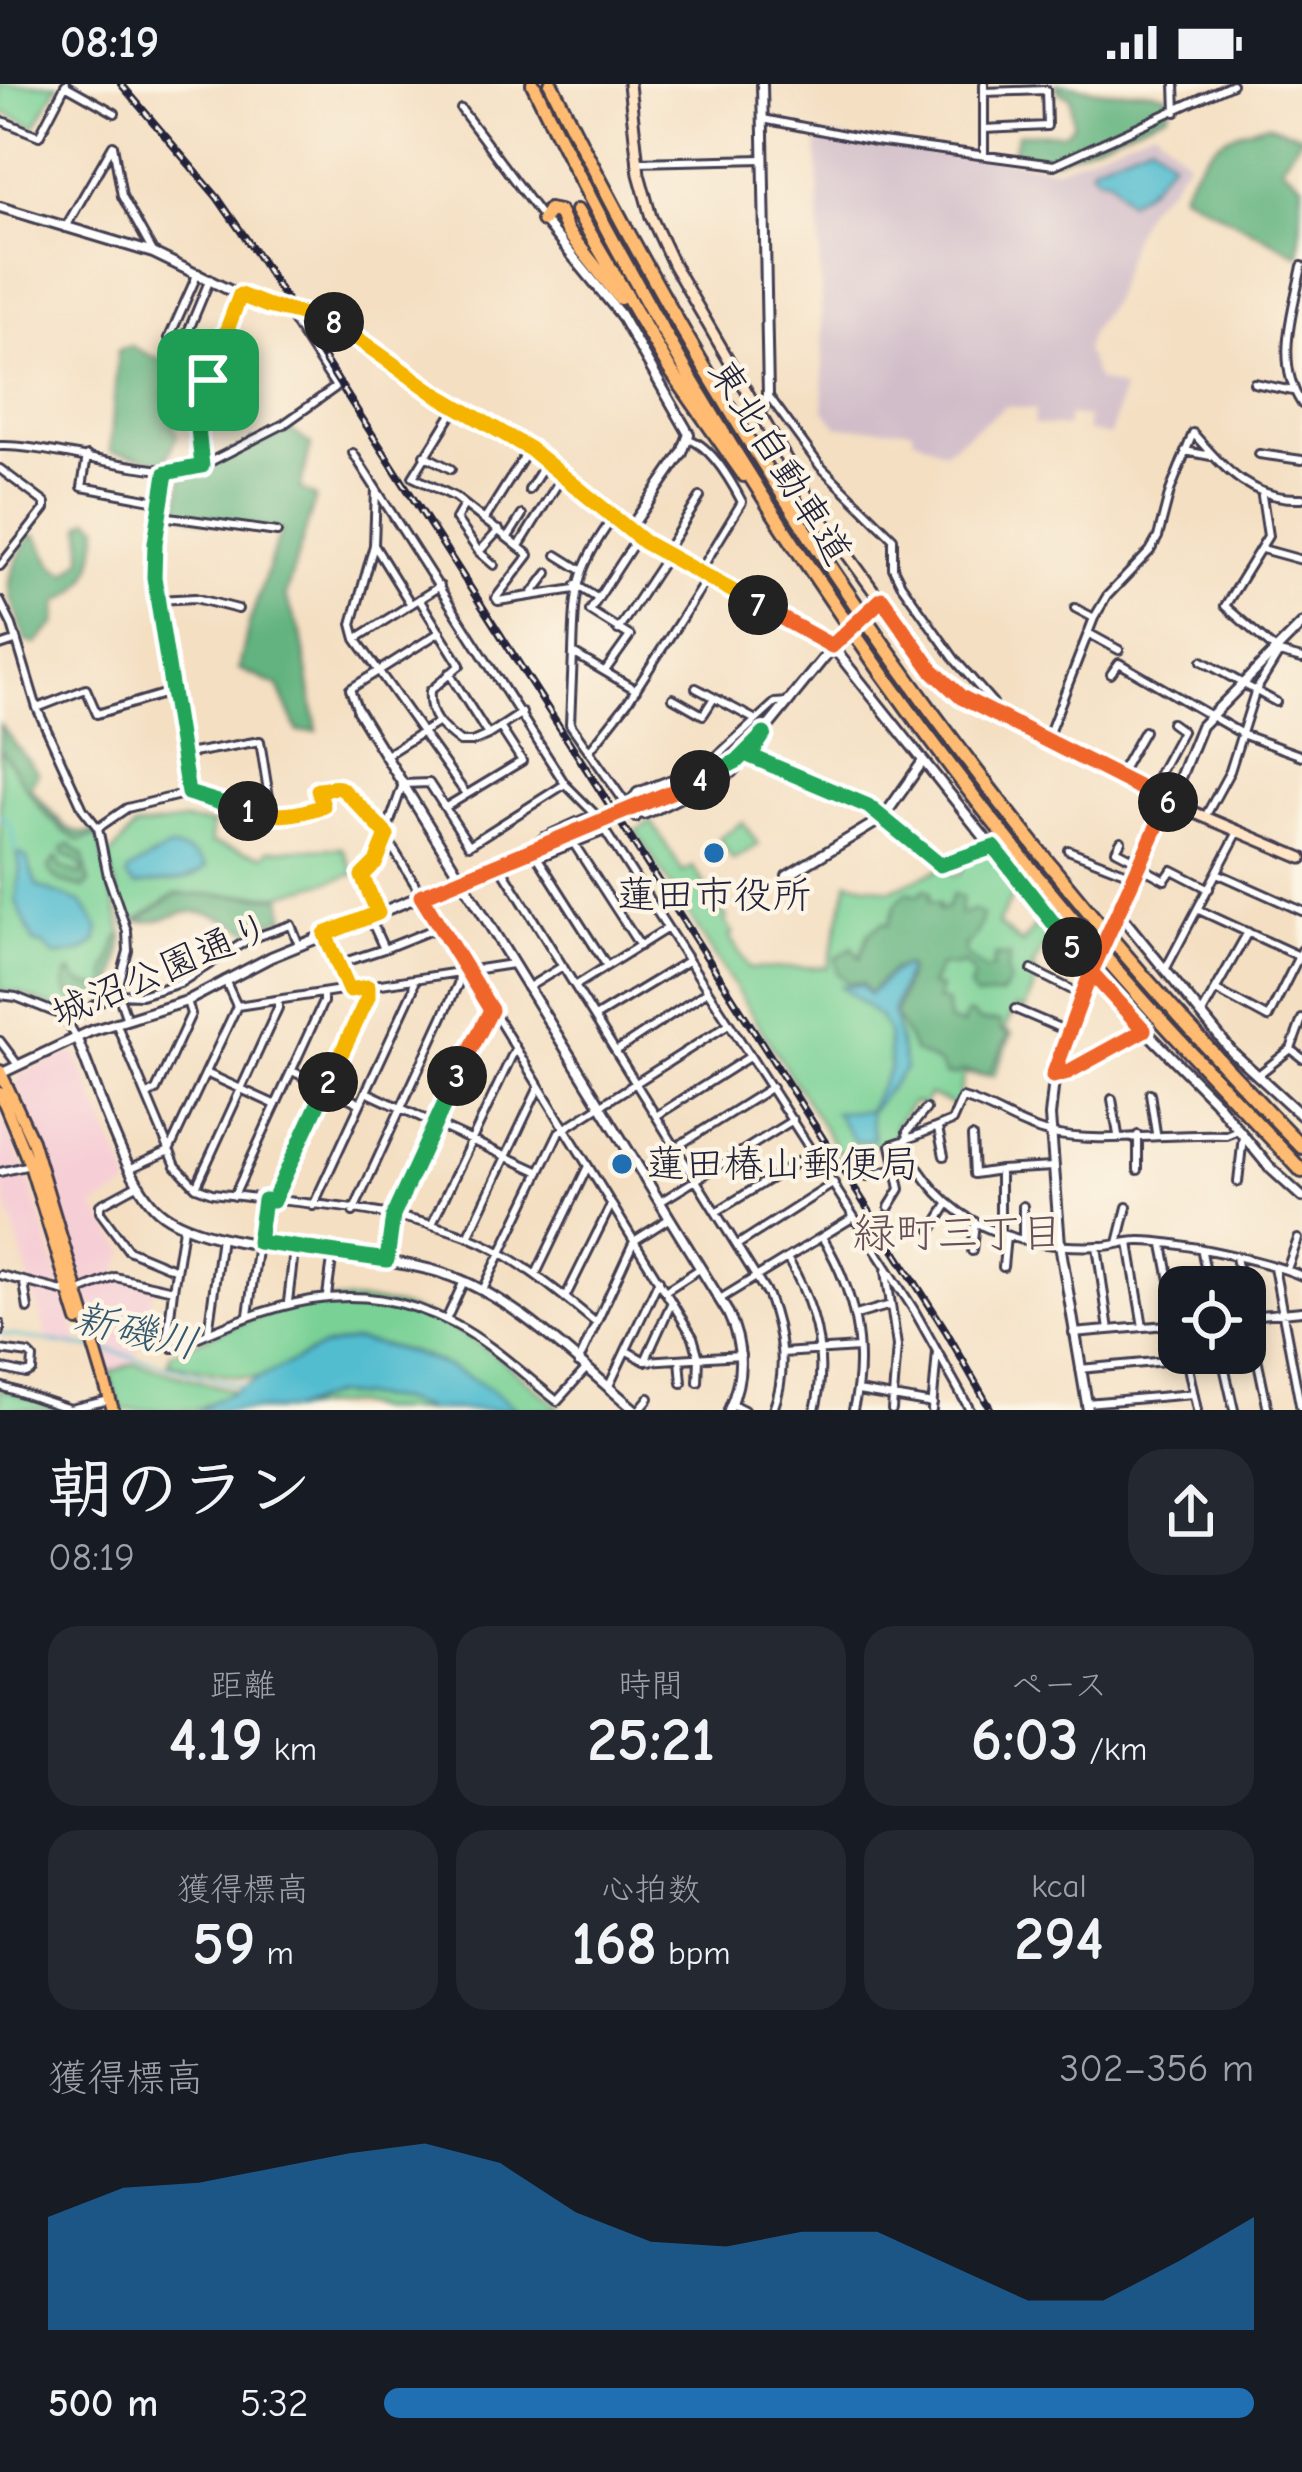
<!DOCTYPE html>
<html lang="ja">
<head>
<meta charset="utf-8">
<style>
  :root { --surface:#171b24; --page:#242831; --text:#f1f3f6; --muted:#9ea1a6; --accent:#1f6fb2 }
  body { margin:0; font-family:"Comic Neue","Klee One",sans-serif; background:var(--page); color:var(--text); height:100vh; display:flex; flex-direction:column; font-size:45px; white-space:nowrap }
  * { box-sizing:border-box; margin:0 }
  p { font-size:39px; color:var(--muted) }
  .icon { flex:none; width:66px; height:66px; fill:none; stroke:currentColor; stroke-width:2; stroke-linecap:round; stroke-linejoin:round }
  .map { position:relative; height:1326px; overflow:hidden }
  .sheet { display:flex; flex-direction:column; background:var(--surface); flex:1 }
  .sheet>* { flex:none }
  .fabs { position:absolute; left:1158px; top:1182px; display:grid; gap:24px }
  .fabs a { display:grid; place-items:center; width:108px; height:108px; border-radius:24px; background:var(--surface); box-shadow:0 6px 18px #0003; font-size:60px }
  .pin { position:absolute; display:grid; place-items:center; width:102px; height:102px; color:#fff; margin:-51px; border-radius:24px; box-shadow:0 6px 18px #0006 }
  .km { position:absolute; width:60px; height:60px; margin:-30px; border-radius:50%; background:#222; color:#fff; font-size:33px; line-height:60px; text-align:center }
  .round { display:grid; place-items:center; flex:none; width:126px; height:126px; border-radius:36px; background:var(--page) }
  .overview { display:flex; align-items:center; justify-content:space-between; height:204px; padding:0 48px }
  h1 { font-size:66px; font-weight:800; line-height:90px }
  .metrics { display:grid; grid-template-columns:repeat(3,1fr); gap:18px; height:204px; padding:12px 48px }
  .metrics div { display:grid; align-content:center; border-radius:30px; background:var(--page); text-align:center }
  .metrics b { font-size:60px; font-weight:800 }
  .metrics small { font-size:33px; font-weight:400 }
  .metrics p { font-size:33px }
  .chart { height:336px; padding:24px 48px }
  .chart p { display:flex; justify-content:space-between }
  .chart svg { width:100%; height:216px; margin-top:12px; fill:var(--accent); opacity:.7 }
  ul { padding:0 48px; list-style:none; font-size:39px }
  li { display:grid; grid-template-columns:192px 144px 1fr; align-items:center; height:90px }
  li i { height:30px; border-radius:15px; background:var(--accent) }
  .status { display:flex; justify-content:space-between; align-items:center; height:84px; padding:0 60px; background:var(--surface); direction:ltr }
  .status svg { height:33px; fill:currentColor }
  .map>svg:first-child { display:block }
</style>
</head>
<body>
<div class="status"><b>08:19</b><svg viewBox="0 0 49 12"><path d="M0 12V9h3v3zM5 12V6h3v6zM10 12V3h3v9zM15 12V0h3v12zM26 1h20v11H26zM47 4h2v5h-2z"/></svg></div>
<div class="map">
<svg width="1302" height="1326" viewBox="0 0 1302 1326">
  <rect width="100%" height="100%" fill="#fcf5e5"/>
  <filter id="ink" filterUnits="userSpaceOnUse"><feTurbulence type="fractalNoise" baseFrequency=".00833" numOctaves="2"/><feDisplacementMap in="SourceGraphic" scale="24" xChannelSelector="R" yChannelSelector="G"/><feConvolveMatrix kernelMatrix="1 2 1 2 8 2 1 2 1" color-interpolation-filters="sRGB"/></filter>
  <filter id="wash" filterUnits="userSpaceOnUse"><feTurbulence type="fractalNoise" baseFrequency=".004" numOctaves="4" result="noise"/><feDisplacementMap in="SourceGraphic" scale="48" xChannelSelector="R" yChannelSelector="G"/><feGaussianBlur stdDeviation="2.7" result="paint"/><feColorMatrix in="noise" values="0 0 0 0 0 0 0 0 0 0 0 0 0 0 0 0 0 1.4 0 .05"/><feComposite in="paint" operator="in"/></filter>
  <g filter="url(#wash)">
    <rect width="100%" height="100%" fill="#f4dfc2"/>
    <path fill="#f6cfd6" d="M70,968L75,970L131,1101L94,1124L126,1166L116,1190L155,1200L135,1279L109,1289L37,1046L16,1001L20,991Z
      M0,1026L30,1099L80,1265L49,1260L0,1097Z"/>
    <path fill="#d1bdc9" d="M1154,44L1188,76L1169,103L1148,121L1133,151L1113,214L1090,249L1085,266L1097,296L1123,305L1110,352L1086,347L1088,333L1068,331L1066,343L1034,340L1035,326L1006,322L944,367L913,353V345L838,343L824,325L817,50L1057,84Z"/>
    <path fill="#79d196" stroke="#4e7a68" stroke-width="3" d="M0,0H58L35,42L0,27Z
      M0,656L33,692L30,704L71,749L90,751L97,747L123,853L114,903L72,931L17,908L0,907Z
      M184,737L212,740L211,759L265,772L268,766L342,764L355,790L281,811L176,810L127,842L108,775L134,744Z
      M651,737L683,788L693,783L727,834L725,837L733,849L729,852L750,885L828,883L848,797L891,806L944,783L955,792L962,788L959,778L990,768L1018,802L998,840L1022,860L1041,834L1052,848L1032,884L1038,892L1025,926L1015,923L1005,945L1012,950L994,992L964,990L957,1022L929,1011L924,1022L913,1018L895,1041L896,1056L840,1070L636,747Z
      M743,738L758,761L733,776L719,754Z
      M319,1216C338,1217 357,1216 375,1218C449,1226 503,1278 558,1322V1326H517C471,1287 380,1243 320,1264C300,1272 281,1288 261,1293C241,1298 190,1283 168,1279L171,1269C220,1247 266,1227 319,1216Z
      M135,1279L238,1308L196,1326H122L109,1289Z
      M0,1304L59,1324L60,1326L0,1325Z
      M333,1310L398,1316L430,1326H377L347,1319L292,1326Z"/>
    <path fill="#62b37f" stroke="#426a5d" stroke-width="3" d="M1056,0C1076,0 1087,6 1106,7C1129,9 1146,3 1168,12L1170,23L1167,29L1056,76L1012,70L1018,50L1065,49L1073,41L1071,13L1059,8Z
      M1266,40L1302,51L1281,82L1302,99L1299,171L1181,109C1204,67 1218,50 1266,40Z
      M131,262L168,280L188,284L186,297L164,309L177,352L165,377L110,367L118,266Z
      M291,346L311,361L300,405L316,413L285,512L301,549L317,647L298,648L278,602L239,585L249,540L281,446L201,436L178,426L182,390Z
      M90,435L99,442C94,479 93,502 58,518L56,539L36,560L26,557C8,502 0,505 30,452H36L54,482L67,489L83,475L82,440Z
      M0,641L38,689L30,703C48,725 66,758 97,747L96,752L80,757C41,738 25,698 0,665Z
      M69,760L84,772L89,799L85,804C72,800 51,800 49,783L57,773L61,783L81,791L83,786L76,776L65,772L62,765Z
      M925,805L930,808V818L939,819V826L947,824L953,810L962,814L960,831L973,826L983,831C980,843 974,857 965,862V870L985,886L992,885L995,872H1010L1007,888L1010,898L1001,911L975,913L970,904L974,891L963,879L956,882L940,881L930,902L940,904L937,916L946,918L949,938L963,941L966,930H971L979,937L1000,938L1001,947L1009,950L989,991L961,987L957,991H945L939,980L915,968L895,931L909,886L906,881L892,886L869,909L862,899L847,898L838,889L836,874L852,863L860,874L869,849L883,839L888,841L897,818L907,808L918,811Z
      M176,810L282,813L285,833L250,847C231,838 211,826 190,828C171,830 158,840 138,837Z
      M118,853H123L114,903L86,922L70,913L64,900L68,890L72,888C79,904 90,899 102,905L108,898L106,890Z"/>
    <path fill="#53bdd0" stroke="#3a7086" stroke-width="3" d="M1151,57L1172,76L1147,105L1128,118L1110,94L1098,92L1091,86L1092,81Z
      M169,764C183,765 197,771 206,783C188,802 160,795 136,802L127,794L128,787Z
      M17,768L26,773L37,802L82,819L99,845L96,858L81,868L55,872L42,860L34,859L16,817L20,784Z
      M905,882L907,887L893,926L905,985L869,1029L874,1055L855,1058L835,1028L868,1027L890,984L888,948L880,933L841,902L862,901L869,911L893,888Z
      M354,1256C412,1265 472,1287 517,1326H430L398,1316L333,1310L292,1326H196L320,1264Z"/>
    <g fill="none" stroke-linecap="round" stroke-linejoin="round">
      <path stroke="#53bdd0" stroke-width="3" d="M0,732L9,738L17,768
        M2,1250L111,1267L244,1303"/>
    </g>
  </g>
  <g filter="url(#ink)">
    <g fill="none" stroke-linecap="round" stroke-linejoin="round">
      <defs>
        <path id="minor" d="M984,0V71
          M1175,0L1176,28
          M65,1L115,29
          M984,8L1046,6L1047,42L984,45
          M461,25L541,132
          M763,35L875,57L1054,81L1232,0
          M0,36L39,52L66,0
          M636,78L764,75
          M65,144L113,61L122,112L153,168
          M1302,182C1293,227 1274,279 1302,320
          M198,189L169,254L183,260L210,195
          M1254,299L1293,307
          M768,311L820,382L893,454V484L901,500L956,577L993,619L992,630
          M457,322L413,393L455,413L529,471L496,514L498,517L575,505
          M689,355C712,363 731,397 742,418L699,489
          M0,362C51,360 167,399 202,382L199,324L240,211
          M1185,367L1211,372
          M353,369L565,700L595,730L544,753L529,766
          M1259,370L1302,376
          M424,371L451,385
          M87,372L82,403L163,418
          M202,382L284,340L336,303L287,227
          M0,385L45,419V425L0,482
          M166,389L155,459L154,493L188,709
          M376,405L374,461L352,540L356,555L466,710
          M529,406L546,379
          M1262,412L1268,452L1225,522L1279,569L1302,575
          M464,421L456,435L479,468L499,446
          M162,432L277,448
          M485,435L529,365
          M508,453L522,431
          M374,461L410,519
          M519,462L563,391
          M1262,465L1302,476
          M479,468L494,481
          M664,470L700,413
          M557,471L581,486
          M576,501L597,514
          M532,510L548,489
          M419,515L460,581L430,607C428,632 440,643 460,658H472L488,651L522,629
          M157,516L195,514L238,525
          M0,517L12,541L37,624L83,725L98,744L108,792L127,847L128,867L117,907L127,936
          M1075,524L1094,534
          M618,546L667,472
          M1088,549L1119,566
          M357,554L440,502
          M0,562L15,557
          M573,569C575,506 575,486 613,434
          M1202,577L1276,618
          M605,587L630,552L590,527L638,453
          M449,589L488,651
          M1111,590L1119,579L1244,651L1302,672
          M696,604L754,635
          M636,606L573,569L570,640L636,734
          M673,614L703,631L714,614
          M37,624L86,605L97,630L170,608
          M358,627L350,605L440,548
          M1046,657L1094,534L1107,512L1150,467L1158,453L1170,407L1193,349C1225,385 1250,416 1302,414
          M589,667L629,616L708,493
          M743,668L637,708L633,714L644,731L654,727L732,689L756,663
          M181,671L260,657L272,732
          M386,671L437,639
          M750,672L867,722L940,781L994,763
          M708,680L775,619L789,618
          M1118,693L1144,647
          M1149,708L1182,647L1171,639
          M446,723L522,677L500,643
          M1205,733L1230,687L1255,608L1279,569
          M98,744L127,724L188,709L233,724L285,733L323,722L318,706C326,706 333,702 340,704C346,706 379,743 387,751
          M386,753L693,1253L699,1274L698,1298
          M1121,757L1116,766L1141,779
          M574,760L640,862
          M1068,766L1135,792
          M524,770L542,772L605,747L914,1226L970,1326
          M538,774L607,882
          M499,780L768,1212C782,1250 788,1287 773,1326
          M1139,782L1165,796L1172,786L1209,805
          M1217,789L1302,827
          M1199,826L1299,872
          M378,829L362,792L376,778L403,700L429,699L469,761L565,700
          M369,832L384,865L439,843
          M325,850L349,906
          M338,880L384,865
          M1032,886L1082,911
          M1165,886L1238,748
          M575,902L666,845
          M527,904L563,882
          M1216,906L1268,934L1302,866
          M118,910L141,911L180,899L249,855L291,841L299,861
          M0,911L16,913L64,932L76,953
          M237,922L512,880
          M1015,925L1067,947
          M1201,931L1248,848
          M595,933L686,878
          M69,937L117,907
          M116,939L176,1082L196,1103L212,1109C295,1119 387,1122 466,1152C515,1171 556,1206 596,1239
          M0,957L18,981
          M1291,965L1302,974
          M616,967L706,908
          M292,987L359,1019
          M208,990L276,1021
          M1053,991L1068,988L1144,946
          M1258,991L1291,965L1302,935
          M366,1008L540,1088
          M1150,1009L1156,1049
          M147,1012L156,1006L191,930L187,917
          M1112,1015L1118,1051
          M656,1032L749,973
          M938,1045L944,1072
          M1238,1046L1226,1051C1171,1048 1100,1061 1048,1049C1017,1042 993,1022 962,1014L952,1037L903,1057C942,1141 1013,1166 1102,1162C1114,1162 1126,1157 1138,1157C1173,1156 1271,1178 1302,1192
          M1138,1051V1086
          M972,1053L974,1090L1000,1086
          M908,1055L907,1048L926,1025
          M676,1063L772,1003
          M131,1084L169,1067L237,922L225,896
          M0,1088L30,1081
          M867,1092L895,1085
          M1238,1098L1243,1052
          M137,1101L100,1121V1128L128,1166L176,1186
          M196,1103L278,924V916
          M234,1112L323,918V910
          M273,1117L367,913L368,903
          M660,1118L793,1036
          M313,1122L413,906L414,897
          M889,1123L900,1105L891,1061L903,1057
          M353,1128L458,900L459,891
          M716,1128L814,1068
          M432,1140L515,965
          M932,1146L947,1122
          M1000,1150V1086L1053,1083
          M468,1153L538,1005
          M822,1153C854,1205 868,1265 853,1326
          M1023,1156V1122
          M1118,1159L1127,1123
          M1129,1159L1143,1243
          M737,1161L834,1099
          M1163,1161L1179,1242
          M1097,1162L1109,1246
          M972,1167L975,1138
          M1202,1168L1209,1203
          M1236,1173L1242,1203
          M787,1174C815,1221 829,1271 815,1326
          M387,1176L393,1132L491,926
          M1003,1183L1006,1152
          M1274,1183L1301,1326
          M1287,1185L1298,1155
          M886,1187L897,1262L892,1326
          M536,1190L588,1082
          M0,1191L66,1208
          M24,1199L28,1225
          M173,1206L167,1257L173,1264C271,1221 351,1187 454,1240C491,1259 524,1291 557,1317L586,1285
          M483,1206L559,1048L727,941
          M665,1207L701,1184
          M77,1208L115,1193L173,1206L183,1144
          M327,1212L333,1168
          M565,1214L611,1121
          M720,1215L854,1133
          M1245,1216L1268,1326
          M288,1218L294,1167
          M248,1231L264,1116
          M856,1231L891,1221
          M1249,1232L1302,1227
          M446,1236L464,1197
          M0,1240V1248
          M208,1249L221,1153
          M1073,1249L1179,1240
          M0,1266L29,1270L33,1274L32,1287L26,1290L0,1284
          M627,1267L645,1277L741,1271
          M782,1269L858,1264
          M1185,1269L1197,1326
          M1221,1269L1234,1326
          M680,1275L682,1299
          M645,1277L671,1220
          M578,1279L634,1157L670,1134
          M1080,1285L1187,1275
          M0,1302L70,1325L110,1316
          M608,1304L659,1196
          M858,1307L933,1320
          M1086,1319L1193,1310
          M732,1320L744,1326
          M639,1326L649,1314
          M932,1326L937,1268"/>
        <path id="tertiary" d="M0,123L153,169L254,218L311,230L343,242L434,309L529,365L644,458L832,562L1110,911L1214,1016L1270,1084L1302,1113
          M543,136L620,230L689,350L682,369L629,446
          M761,328L768,311L762,0
          M358,627L728,1229C744,1262 744,1293 729,1326
          M673,707L724,685L745,671L840,554
          M787,792L883,734L923,677
          M1118,828L1232,968L1302,1032
          M1113,838L1164,733L1201,642L1302,540
          M76,953C95,997 125,1097 158,1126C207,1170 370,1166 442,1189C515,1212 577,1278 635,1326
          M0,990L91,947L187,917L271,873L548,760
          M1088,1326L1060,1160L1050,1032L1056,977L1092,888"/>
        <path id="secondary" d="M629,0L639,90L651,133L674,182L818,430L931,586L961,612L992,630L1169,718L1302,774"/>
        <path id="primary" d="M0,987L32,1056L113,1326
          M0,1009L30,1081L78,1237"/>
        <path id="motorway" d="M533,0C692,329 898,641 1141,914C1193,973 1248,1029 1302,1087
          M551,0C744,391 996,752 1302,1063
          M577,127L669,284L744,391
          M543,136L549,126L559,128L567,147L620,214"/>
      </defs>
      <use href="#minor" stroke="#423e4f" stroke-width="12"/>
      <use href="#tertiary" stroke="#423e4f" stroke-width="14"/>
      <use href="#secondary" stroke="#423e4f" stroke-width="15"/>
      <use href="#primary" stroke="#423e4f" stroke-width="16"/>
      <use href="#motorway" stroke="#423e4f" stroke-width="18"/>
      <use href="#minor" stroke="#fff" stroke-width="6"/>
      <use href="#tertiary" stroke="#fff" stroke-width="8"/>
      <use href="#secondary" stroke="#ffe4c6" stroke-width="9"/>
      <use href="#primary" stroke="#febb71" stroke-width="10"/>
      <use href="#motorway" stroke="#febb71" stroke-width="12"/>
      <defs>
        <path id="rail" d="M121,0L217,113L258,172L946,1247L991,1326"/>
      </defs>
      <use href="#rail" stroke="#22223b" stroke-width="8"/>
      <use href="#rail" stroke="#fcf5e5" stroke-width="3" stroke-dasharray="9" stroke-linecap="butt"/>
      <defs>
        <path id="tertiary-bridge" d="M840,554L876,521
          M548,760L673,707
          M1096,879L1113,838"/>
      </defs>
      <use href="#tertiary-bridge" stroke="#423e4f" stroke-width="14" stroke-linecap="butt"/>
      <use href="#tertiary-bridge" stroke="#fff" stroke-width="8"/>
    </g>
  </g>
  <g fill="none" stroke-linecap="round" stroke-linejoin="round" filter="url(#ink)">
    <defs>
      <path id="split-1" d="M208,296L197,335L202,382L166,389L155,459L154,493L188,709L248,727"/>
      <path id="split-2" d="M248,727C277,733 295,732 323,722L318,706C325,706 333,702 340,704C346,706 379,743 387,751L376,778L362,792L378,829L325,850L349,906L368,903V913L328,998"/>
      <path id="split-3" d="M328,998L273,1117L264,1116L258,1158L387,1176L393,1132L457,992"/>
      <path id="split-4" d="M457,992L491,926L421,812L700,696"/>
      <path id="split-5" d="M700,696L737,677L764,650L750,672L868,722L940,781L994,763L1072,863"/>
      <path id="split-6" d="M1072,863L1091,888L1053,992L1068,988L1144,946L1091,888L1168,718"/>
      <path id="split-7" d="M758,521L832,562L882,515L932,586L961,613L1168,718"/>
      <path id="split-8" d="M334,238L434,309L530,365L644,458L758,521"/>
      <path id="split-9" d="M208,296L240,211L268,222L334,238"/>
    </defs>
    <use href="#split-1" stroke="#fff" stroke-width="24"/>
    <use href="#split-2" stroke="#fff" stroke-width="24"/>
    <use href="#split-3" stroke="#fff" stroke-width="24"/>
    <use href="#split-4" stroke="#fff" stroke-width="24"/>
    <use href="#split-5" stroke="#fff" stroke-width="24"/>
    <use href="#split-6" stroke="#fff" stroke-width="24"/>
    <use href="#split-7" stroke="#fff" stroke-width="24"/>
    <use href="#split-8" stroke="#fff" stroke-width="24"/>
    <use href="#split-9" stroke="#fff" stroke-width="24"/>
    <use href="#split-1" stroke="#22a559" stroke-width="15"/>
    <use href="#split-2" stroke="#f5b400" stroke-width="15"/>
    <use href="#split-3" stroke="#22a559" stroke-width="15"/>
    <use href="#split-4" stroke="#f0652b" stroke-width="15"/>
    <use href="#split-5" stroke="#22a559" stroke-width="15"/>
    <use href="#split-6" stroke="#f0652b" stroke-width="15"/>
    <use href="#split-7" stroke="#f0652b" stroke-width="15"/>
    <use href="#split-8" stroke="#f5b400" stroke-width="15"/>
    <use href="#split-9" stroke="#f5b400" stroke-width="15"/>
  </g>
  <g fill="#1f6fb2" stroke="#fcf5e5" stroke-width="4.5">
    <circle cx="714" cy="769" r="12"/>
    <circle cx="622" cy="1080" r="12"/>
  </g>
  <g text-anchor="middle" dominant-baseline="central" stroke-width="9" stroke-linejoin="round" paint-order="stroke">
    <g font-size="39" fill="#22223b" stroke="#fcf5e5">
      <text transform="translate(780 378) rotate(58)">東北自動車道</text>
      <text transform="translate(161 886) rotate(-23)">城沼公園通り</text>
    </g>
    <g font-size="39" fill="#22223b" stroke="#fcf5e5">
      <text x="714" y="811">蓮田市役所</text>
      <text x="646" y="1080" text-anchor="start">蓮田椿山郵便局</text>
    </g>
    <g font-size="42" fill="#67505a" stroke="#fcf5e5">
      <text x="958" y="1149">緑町三丁目</text>
    </g>
    <g font-size="42" font-style="italic" fill="#33586f" stroke="#fcf5e5">
      <text transform="translate(136 1247) rotate(13)">新磯川</text>
    </g>
  </g>
</svg>
<div class="fabs">
<a><svg class="icon" aria-label="locate" viewBox="0 0 24 24"><circle cx="12" cy="12" r="6"/><path d="M12 2v4M12 18v4M2 12h4M18 12h4"/></svg></a>
</div>
<div class="pin" style="left:208px;top:296px;background:#1e9e55"><svg class="icon" aria-label="arrive" viewBox="0 0 24 24"><path d="M6 21V4h12l-3 4 3 4H6"/></svg></div>
<b class="km" style="left:248px;top:727px">1</b>
<b class="km" style="left:328px;top:998px">2</b>
<b class="km" style="left:457px;top:992px">3</b>
<b class="km" style="left:700px;top:696px">4</b>
<b class="km" style="left:1072px;top:863px">5</b>
<b class="km" style="left:1168px;top:718px">6</b>
<b class="km" style="left:758px;top:521px">7</b>
<b class="km" style="left:334px;top:238px">8</b>
</div>
<section class="sheet">
<div class="overview"><div><h1>朝のラン</h1><p>08:19</p></div><a class="round"><svg class="icon" aria-label="share" viewBox="0 0 24 24"><path d="M12 15V3M7 8l5-5 5 5M5 13v7h14v-7"/></svg></a></div>
<div class="metrics">
<div><p>距離</p><b>4.19<small> km</small></b></div>
<div><p>時間</p><b>25:21</b></div>
<div><p>ペース</p><b>6:03<small> /km</small></b></div>
</div>
<div class="metrics">
<div><p>獲得標高</p><b>59<small> m</small></b></div>
<div><p>心拍数</p><b>168<small> bpm</small></b></div>
<div><p>kcal</p><b>294</b></div>
</div>
<div class="chart"><p><span>獲得標高</span>302–356 m</p>
<svg viewBox="0 0 160 44" preserveAspectRatio="none"><path d="M0 44V21L10 15L20 14L30 11L40 8L50 6L60 10L70 20L80 26L90 27L100 24L110 24L120 31L130 38L140 38L150 30L160 21V44z"/></svg>
</div>
<ul>
<li><b>500 m</b>5:32<i style="width:100%"></i></li>
</ul>
</section>
</body>
</html>
